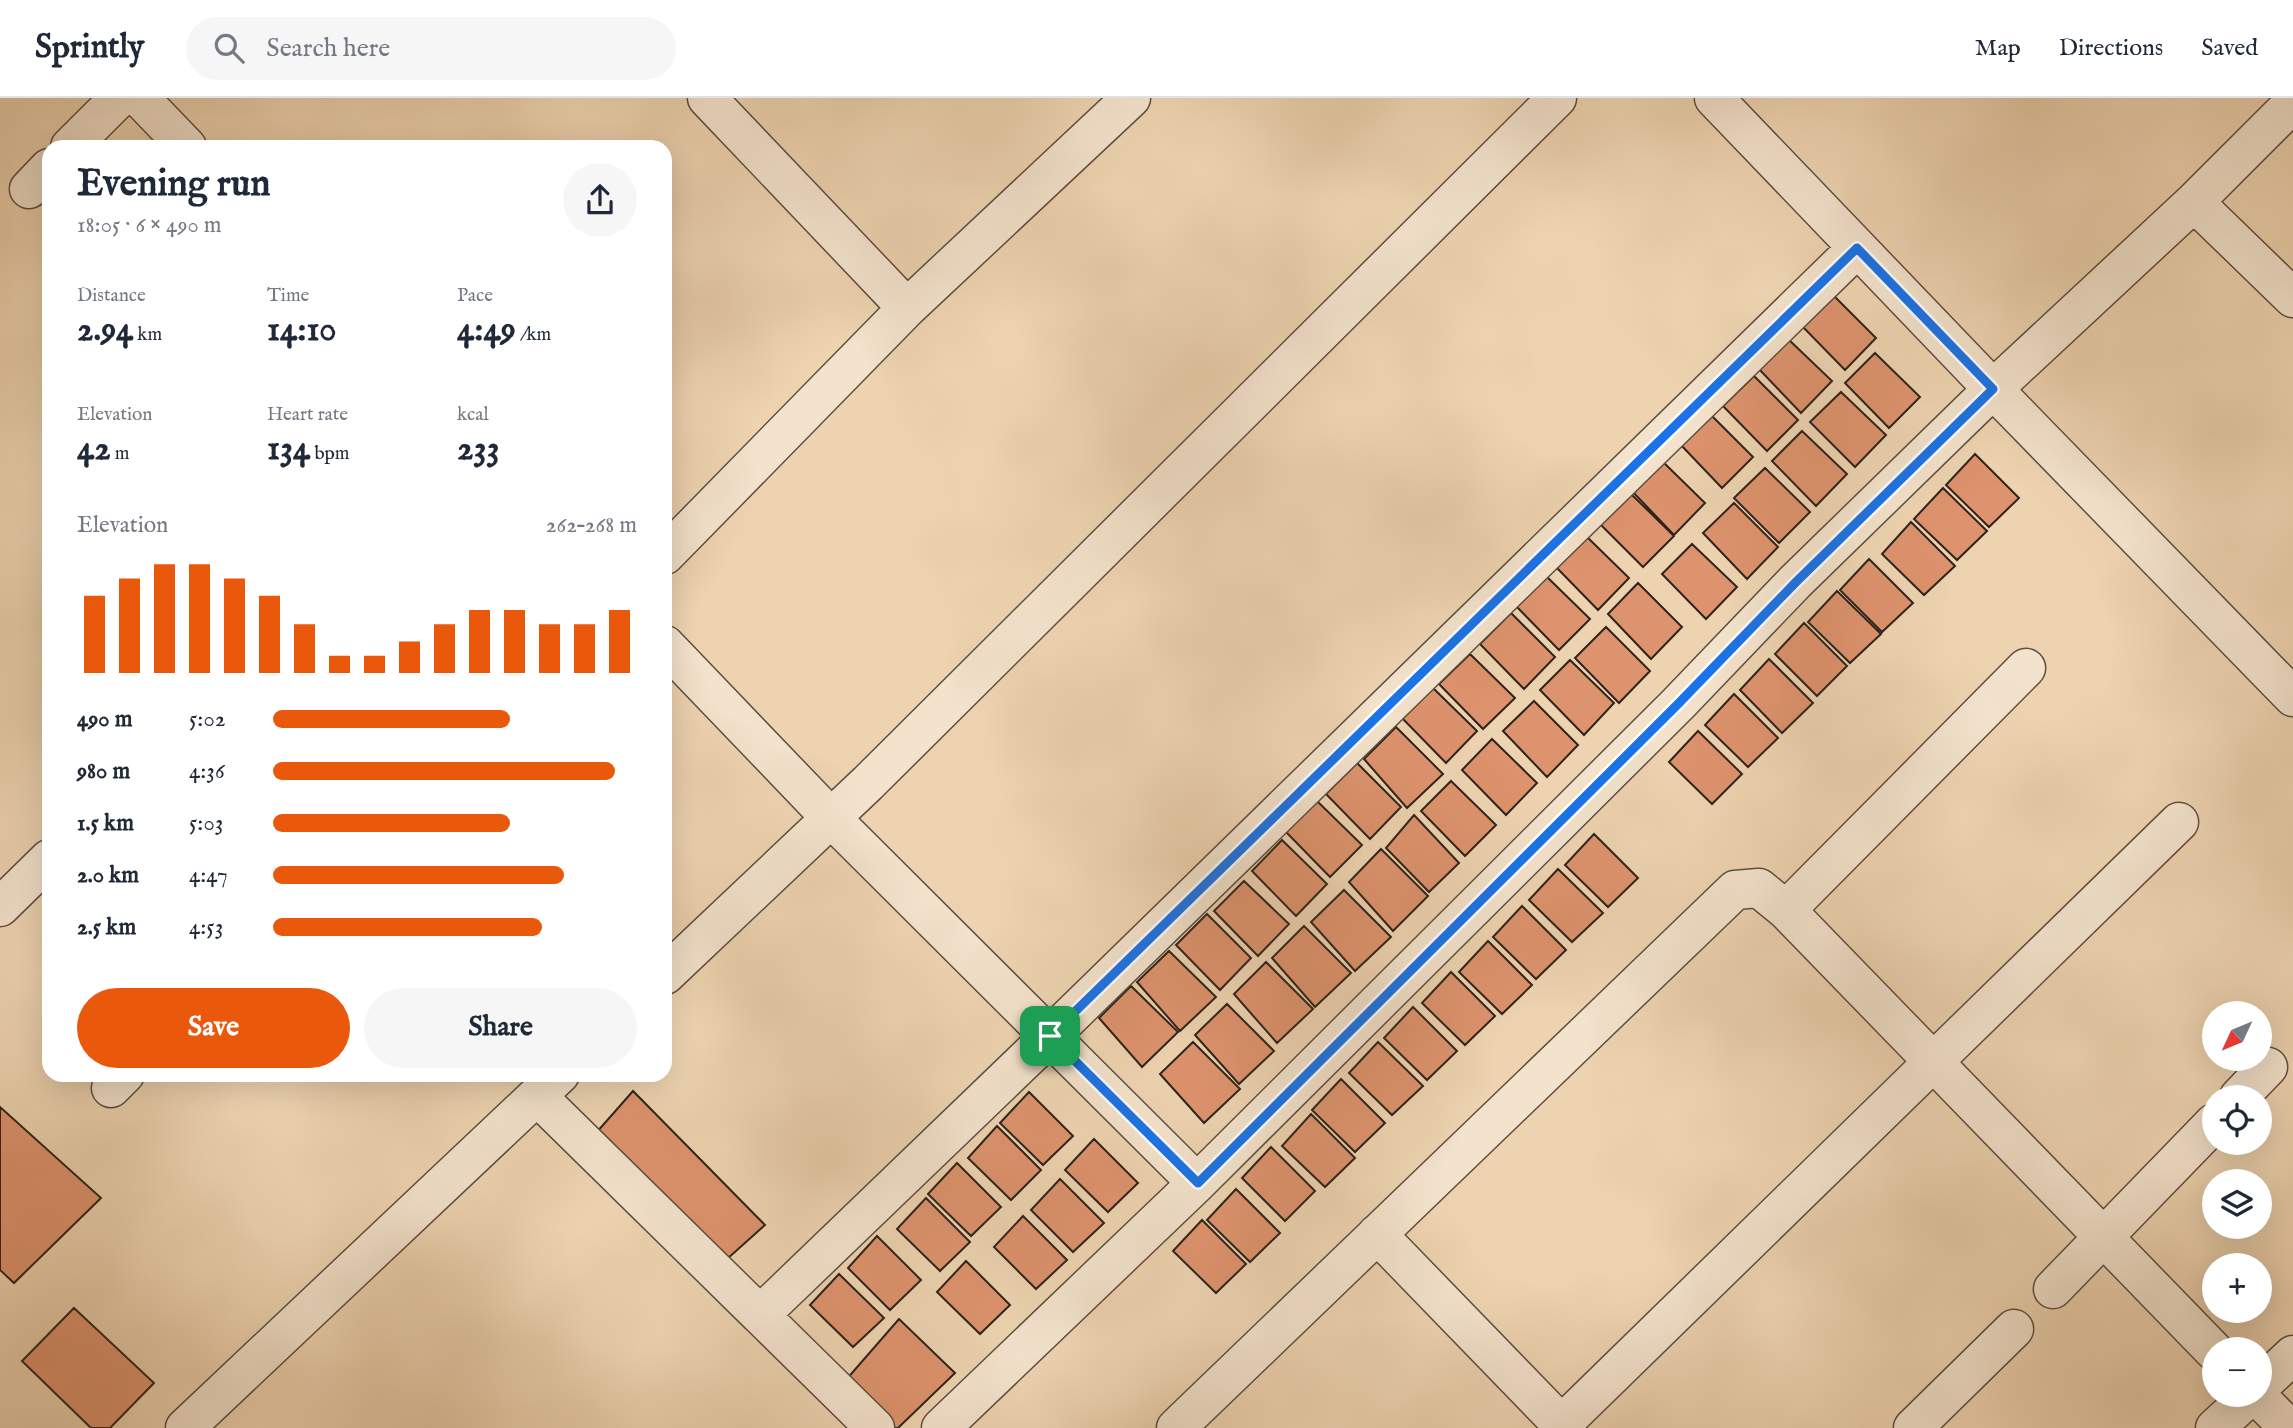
<!DOCTYPE html>
<html lang="en">
<head>
<meta charset="utf-8">
<style>
  :root { --surface:#fff; --page:#f6f6f7; --text:#1f2937; --muted:#747a83; --line:#e0e1e3; --accent:#ea580c }
  body { margin:0; font-family:"IM FELL English",serif; background:var(--page); color:var(--text); height:100vh; display:flex; flex-direction:column; font-size:26px; white-space:nowrap }
  * { box-sizing:border-box; margin:0 }
  p { font-size:23px; color:var(--muted) }
  .icon { flex:none; width:38px; height:38px; fill:none; stroke:currentColor; stroke-width:2; stroke-linecap:round; stroke-linejoin:round }
  .map { position:relative; flex:1; overflow:hidden }
  .side { position:absolute; left:42px; top:42px; width:630px; height:942px; display:flex; flex-direction:column; background:var(--surface); border-radius:21px; box-shadow:0 7px 28px #0002 }
  .side>* { flex:none }
  .needle { width:46px; rotate:226deg }
  .tools { position:absolute; left:2202px; top:903px; display:grid; gap:14px }
  .tools a { display:grid; place-items:center; width:70px; height:70px; border-radius:50%; background:var(--surface); box-shadow:0 7px 28px #0002; font-size:35px }
  .pin { position:absolute; display:grid; place-items:center; width:60px; height:60px; color:#fff; margin:-30px; border-radius:14px; box-shadow:0 4px 10px #0006 }
  .round { display:grid; place-items:center; flex:none; width:74px; height:74px; border-radius:37px; background:var(--page) }
  .summary { display:flex; align-items:center; justify-content:space-between; height:119px; padding:0 35px }
  h1 { font-size:38px; font-weight:700; line-height:52px }
  .figures { display:grid; grid-template-columns:repeat(3,1fr); gap:10px; height:119px; padding:7px 35px }
  .figures div { display:grid; align-content:center }
  .figures b { font-size:35px; font-weight:700 }
  .figures small { font-size:19px; font-weight:400 }
  .figures p { font-size:19px }
  .chart { height:196px; padding:14px 35px }
  .chart p { display:flex; justify-content:space-between }
  .chart svg { width:100%; height:126px; margin-top:7px; stroke:var(--accent); stroke-width:6 }
  .cta { display:flex; gap:14px; margin-top:auto; padding:14px 35px }
  .cta a { flex:1; height:80px; border-radius:42px; background:var(--accent); color:#fff; font-size:28px; font-weight:700; line-height:80px; text-align:center }
  .cta a+a { background:var(--page); color:var(--text) }
  ul { padding:0 35px; list-style:none; font-size:23px }
  li { display:grid; grid-template-columns:112px 84px 1fr; align-items:center; height:52px }
  li i { height:18px; border-radius:9px; background:var(--accent) }
  header { display:flex; align-items:center; gap:42px; box-sizing:border-box; height:98px; padding:0 35px; background:var(--surface); border-bottom:2px solid var(--line) }
  header strong { font-size:33px }
  nav { display:flex; gap:38px; margin-inline-start:auto; font-size:24px }
  .search { width:490px; height:63px; background:var(--page); display:flex; align-items:center; gap:18px; box-sizing:border-box; padding:0 24px; border-radius:38px; color:var(--muted); font-size:26px }
  .map>svg:first-child { display:block }
</style>
</head>
<body>
<header>
<strong>Sprintly</strong>
<div class="search"><svg class="icon" aria-label="search" viewBox="0 0 24 24"><circle cx="10" cy="10" r="6"/><path d="M15 15l6 6"/></svg>Search here</div>
<nav><a>Map</a><a>Directions</a><a>Saved</a></nav>
</header>
<div class="map">
<svg width="2293" height="1330" viewBox="0 0 2293 1330">
  <rect width="100%" height="100%" fill="#edd3b0"/>
  <filter id="stains"><feTurbulence type="fractalNoise" baseFrequency=".00286" numOctaves="4"/><feColorMatrix values="0 0 0 0 .2 0 0 0 0 .09 0 0 0 0 .02 0 0 0 .5 -.17"/></filter>
  <radialGradient id="worn" r=".72"><stop offset=".6" stop-color="#630" stop-opacity="0"/><stop offset="1" stop-color="#630" stop-opacity=".3"/></radialGradient>
  <path fill="#dd936d" stroke="#2f231c" stroke-width="2" d="M1832,196L1876,240L1845,272L1801,227Z
    M1787,240L1832,283L1801,315L1757,269Z
    M1875,255L1920,299L1889,330L1845,285Z
    M1754,278L1798,322L1767,353L1723,308Z
    M1841,294L1886,337L1855,369L1810,324Z
    M1709,315L1753,359L1722,390L1679,345Z
    M1802,333L1847,376L1816,408L1772,363Z
    M1975,356L2019,400L1989,429L1946,387Z
    M1660,361L1705,405L1674,437L1630,391Z
    M1765,370L1810,414L1779,445L1734,400Z
    M1943,390L1987,433L1957,462L1914,421Z
    M1629,394L1674,438L1643,469L1599,425Z
    M1734,405L1778,449L1747,481L1703,435Z
    M1911,424L1955,468L1924,497L1882,456Z
    M1584,436L1629,480L1598,512L1554,467Z
    M1692,446L1737,489L1706,521L1662,476Z
    M1869,461L1913,505L1882,534L1840,492Z
    M1545,477L1590,521L1559,552L1515,507Z
    M1638,485L1682,529L1651,561L1608,516Z
    M1837,493L1881,536L1850,565L1808,524Z
    M1511,515L1555,559L1524,591L1480,546Z
    M1804,525L1847,568L1817,598L1775,556Z
    M1606,529L1650,573L1619,605L1575,560Z
    M1470,556L1515,600L1483,631L1439,586Z
    M1769,561L1813,605L1782,635L1740,592Z
    M1570,562L1614,605L1584,637L1540,592Z
    M1433,590L1477,633L1446,665L1402,620Z
    M1734,596L1778,640L1748,669L1705,627Z
    M1534,603L1578,647L1547,679L1503,633Z
    M1396,629L1443,676L1407,710L1364,661Z
    M1698,633L1742,676L1712,706L1669,664Z
    M1492,641L1537,685L1506,717L1462,672Z
    M1357,665L1401,709L1370,741L1326,696Z
    M1451,683L1496,727L1465,758L1421,713Z
    M1317,703L1362,747L1330,779L1286,734Z
    M1414,717L1459,765L1429,794L1386,750Z
    M1594,736L1638,780L1608,809L1565,767Z
    M1282,742L1327,786L1296,818L1252,773Z
    M1381,751L1428,798L1393,833L1349,784Z
    M1558,771L1603,815L1572,844L1529,802Z
    M1244,783L1289,826L1258,858L1214,813Z
    M1344,792L1391,839L1355,873L1311,824Z
    M1522,808L1566,852L1536,881L1493,839Z
    M1207,816L1251,860L1220,892L1176,847Z
    M1304,828L1351,875L1315,909L1272,860Z
    M1488,843L1532,887L1502,916L1459,874Z
    M1169,853L1216,899L1180,933L1137,884Z
    M1266,864L1313,911L1277,945L1234,896Z
    M1451,874L1495,918L1465,947L1422,905Z
    M1131,888L1178,934L1142,969L1099,920Z
    M1227,906L1274,953L1239,986L1195,937Z
    M1413,909L1457,953L1427,982L1384,940Z
    M1193,944L1240,991L1204,1025L1160,976Z
    M1378,944L1423,988L1392,1017L1349,975Z
    M1341,981L1385,1025L1355,1054L1312,1012Z
    M633,993L765,1127L726,1162L596,1035Z
    M1029,994L1073,1038L1043,1067L1000,1025Z
    M0,1009L101,1100L14,1185L0,1172Z
    M1311,1016L1355,1060L1325,1089L1282,1048Z
    M997,1028L1041,1072L1011,1102L968,1060Z
    M1094,1041L1138,1085L1108,1114L1065,1072Z
    M1271,1049L1315,1093L1285,1123L1242,1080Z
    M957,1065L1001,1109L971,1138L928,1096Z
    M1060,1081L1104,1125L1073,1154L1031,1112Z
    M1236,1091L1280,1135L1250,1164L1207,1122Z
    M926,1100L970,1144L940,1173L897,1131Z
    M1023,1118L1067,1162L1036,1191L994,1149Z
    M1202,1122L1246,1166L1216,1195L1173,1153Z
    M877,1138L921,1182L890,1212L848,1170Z
    M966,1163L1010,1207L980,1236L937,1194Z
    M839,1176L884,1220L853,1249L810,1207Z
    M74,1210L154,1285L110,1330H91L22,1263Z
    M899,1221L955,1275L898,1330H891L845,1283Z"/>
  <g fill="none" stroke-linecap="round" stroke-linejoin="round">
    <defs>
      <path id="minor" d="M140,0L187,49
        M707,0L907,210
        M1714,0L1993,291L2293,599
        M70,49L119,0
        M29,91L49,70
        M2194,104L2293,200
        M665,457L907,210L1131,0
        M665,547L831,720L1197,1085
        M0,809L49,761
        M1786,812L2026,570
        M665,877L868,685L1557,0
        M111,990L125,976
        M537,998L760,1217L1050,938L1857,150
        M2239,999L2268,969
        M1377,1136L1565,1330
        M2053,1191L2214,1025
        M760,1217L875,1330
        M2259,1289L2293,1257
        M2256,1297L2289,1330
        M185,1330L560,976
        M941,1330L1197,1085L1678,606L1795,484L1993,291L2194,104L2293,5
        M1176,1330L1735,792L1759,790L1786,812L2214,1253
        M1558,1330L2179,724
        M1913,1330L2014,1231
        M2215,1330L2251,1297"/>
    </defs>
    <use href="#minor" stroke="#5e4f41" stroke-width="41"/>
    <use href="#minor" stroke="#f3e2cc" stroke-width="38"/>
  </g>
  <g fill="none" stroke-linecap="round" stroke-linejoin="round">
    <defs>
      <path id="route" d="M1857,150L1993,291L1796,484L1678,606L1198,1085L1050,938Z"/>
    </defs>
    <use href="#route" stroke="#fff" stroke-width="14"/>
    <use href="#route" stroke="#1a73e8" stroke-width="9"/>
  </g>
  <rect width="100%" height="100%" filter="url(#stains)"/>
  <rect width="100%" height="100%" fill="url(#worn)"/>
</svg>
<div class="tools">
<a><svg class="needle" viewBox="-14 -14 28 28"><path d="M0-13l5 13h-10z" fill="#e53935"/><path d="M0 13l5-13h-10z" fill="#747a83"/></svg></a>
<a><svg class="icon" aria-label="locate" viewBox="0 0 24 24"><circle cx="12" cy="12" r="6"/><path d="M12 2v4M12 18v4M2 12h4M18 12h4"/></svg></a>
<a><svg class="icon" aria-label="layers" viewBox="0 0 24 24"><path d="M12 4l9 5-9 5-9-5zM3 14l9 5 9-5"/></svg></a>
<a>+</a>
<a>−</a>
</div>
<div class="pin" style="left:1050px;top:938px;background:#1e9e55"><svg class="icon" aria-label="arrive" viewBox="0 0 24 24"><path d="M6 21V4h12l-3 4 3 4H6"/></svg></div>
<section class="side">
<div class="summary"><div><h1>Evening run</h1><p>18:05 · 6 × 490 m</p></div><a class="round"><svg class="icon" aria-label="share" viewBox="0 0 24 24"><path d="M12 15V3M7 8l5-5 5 5M5 13v7h14v-7"/></svg></a></div>
<div class="figures">
<div><p>Distance</p><b>2.94<small> km</small></b></div>
<div><p>Time</p><b>14:10</b></div>
<div><p>Pace</p><b>4:49<small> /km</small></b></div>
</div>
<div class="figures">
<div><p>Elevation</p><b>42<small> m</small></b></div>
<div><p>Heart rate</p><b>134<small> bpm</small></b></div>
<div><p>kcal</p><b>233</b></div>
</div>
<div class="chart"><p><span>Elevation</span>262–268 m</p>
<svg viewBox="0 0 160 44" preserveAspectRatio="none"><path d="M5 44V17M15 44V11M25 44V6M35 44V6M45 44V11M55 44V17M65 44V27M75 44V38M85 44V38M95 44V33M105 44V27M115 44V22M125 44V22M135 44V27M145 44V27M155 44V22"/></svg>
</div>
<ul>
<li><b>490 m</b>5:02<i style="width:65%"></i></li>
<li><b>980 m</b>4:36<i style="width:94%"></i></li>
<li><b>1.5 km</b>5:03<i style="width:65%"></i></li>
<li><b>2.0 km</b>4:47<i style="width:80%"></i></li>
<li><b>2.5 km</b>4:53<i style="width:74%"></i></li>
</ul>
<div class="cta"><a>Save</a><a>Share</a></div>
</section>
</div>
</body>
</html>
